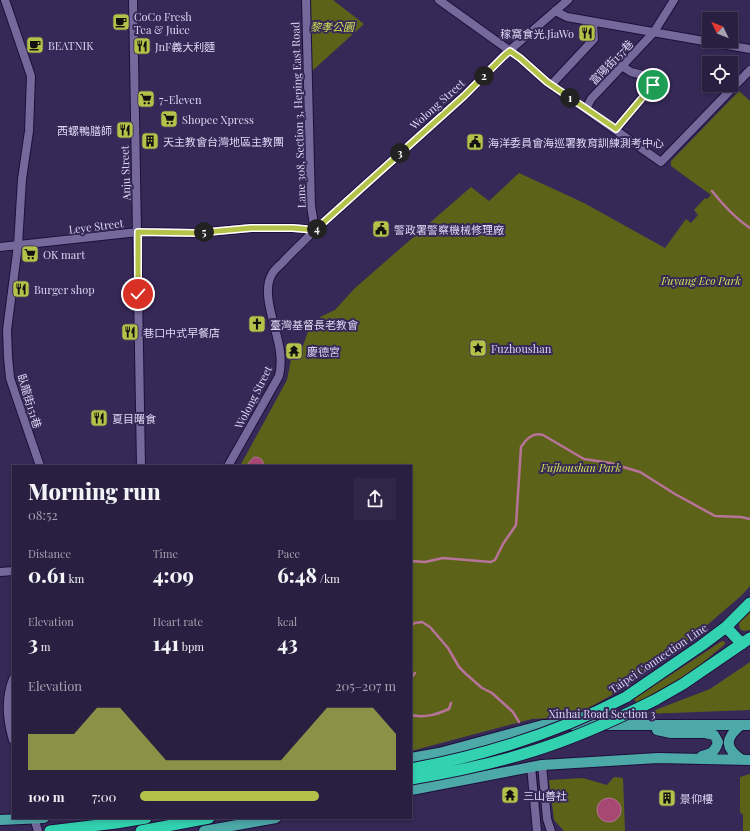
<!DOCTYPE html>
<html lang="en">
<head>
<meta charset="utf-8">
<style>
  :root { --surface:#281f41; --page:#302748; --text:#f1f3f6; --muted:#a5a2b1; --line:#443d5a; --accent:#b5c249 }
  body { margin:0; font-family:"Playfair Display","Noto Sans TC",serif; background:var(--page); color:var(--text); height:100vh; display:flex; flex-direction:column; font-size:15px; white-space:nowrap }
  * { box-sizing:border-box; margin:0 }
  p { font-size:13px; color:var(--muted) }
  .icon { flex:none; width:22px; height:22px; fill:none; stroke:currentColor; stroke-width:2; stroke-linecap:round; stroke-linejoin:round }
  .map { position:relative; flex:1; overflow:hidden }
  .sheet { position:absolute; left:12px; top:465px; width:400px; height:354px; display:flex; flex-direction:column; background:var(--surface); border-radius:0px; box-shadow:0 2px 6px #0003,0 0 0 1px var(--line) }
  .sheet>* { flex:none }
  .needle { width:26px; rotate:313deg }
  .fabs { position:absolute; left:702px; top:12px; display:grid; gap:8px }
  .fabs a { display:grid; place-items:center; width:36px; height:36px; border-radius:0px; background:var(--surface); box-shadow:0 2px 6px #0003,0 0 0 1px var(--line); font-size:20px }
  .pin { position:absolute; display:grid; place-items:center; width:34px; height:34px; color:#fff; margin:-17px; border:2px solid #fff; border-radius:50%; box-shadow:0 1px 4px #0007 }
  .km { position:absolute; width:20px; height:20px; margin:-10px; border-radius:50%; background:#222; color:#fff; font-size:11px; line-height:20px; text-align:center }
  .round { display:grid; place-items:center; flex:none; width:42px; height:42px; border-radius:0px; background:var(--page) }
  .headline { display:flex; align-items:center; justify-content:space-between; height:68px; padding:0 16px }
  h1 { font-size:22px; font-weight:800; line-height:30px }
  .stats { display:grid; grid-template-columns:repeat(3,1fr); gap:6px; height:68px; padding:4px 16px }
  .stats div { display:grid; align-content:center }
  .stats b { font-size:20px; font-weight:800 }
  .stats small { font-size:11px; font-weight:400 }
  .stats p { font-size:11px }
  .chart { height:112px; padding:8px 16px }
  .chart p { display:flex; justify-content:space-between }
  .chart svg { width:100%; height:72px; margin-top:4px; fill:var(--accent); opacity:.7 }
  ul { padding:0 16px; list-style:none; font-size:13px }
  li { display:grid; grid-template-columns:64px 48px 1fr; align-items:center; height:30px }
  li i { height:10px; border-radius:5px; background:var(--accent) }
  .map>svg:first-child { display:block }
</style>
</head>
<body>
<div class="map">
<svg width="750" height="831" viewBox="0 0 750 831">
  <rect width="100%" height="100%" fill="#362957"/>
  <path fill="#5c6319" d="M311,0H333L364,24L312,71Z
    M739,91L750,101V586L742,595L698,633L621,690L572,717L532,719L411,751V466H240L287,380L291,360H298L310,326L322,316L335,310L355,288L471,187L489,201L519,173L584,203L665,248L686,219L691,223L698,215L694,210L705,198L707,199L711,195L671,166V161Z
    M750,610V630L744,631L740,629L739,624L741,619Z
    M722,641L725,642V644L700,665L679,680L637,704L634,699Z
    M750,662V710L645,714L710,689Z
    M750,774V831H743V815L740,812V777Z
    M614,777L623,778L625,831H564L554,820L549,780L583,778L607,785Z"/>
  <path fill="#a74872" stroke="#b77399" d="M254,457C260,457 264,460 263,466H246Z
    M597 810a12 12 0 1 1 24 0a12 12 0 1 1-24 0Z"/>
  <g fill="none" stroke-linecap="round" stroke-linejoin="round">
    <path stroke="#b77399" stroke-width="2.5" d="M712,191C723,205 735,218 750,228
      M411,561L425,562L443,558L491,562L495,560L503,544L516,525L521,447C526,439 533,432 543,435L584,459L610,463L640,472L675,494L715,516L741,517L750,519
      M411,625L415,623L422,622L430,627L448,648L459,667L466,674L482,688L492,693L513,712L519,722
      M411,678L415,673
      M411,715C425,718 435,715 449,709L451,703"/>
    <defs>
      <path id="minor" d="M5,0L31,76L29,131L22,179L18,245L7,330L8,357L10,378L16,396L40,466
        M133,0L141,466
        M306,0L311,206L315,230
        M439,0L520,58L547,82L661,162L750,70
        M555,11L567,17L750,49
        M551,85L594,39L593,22
        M586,109L591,99L654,32L674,0
        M616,129L653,85L647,76L631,72L622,66
        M0,247L138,232L197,233L251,228H293L315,230
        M228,466L279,376C281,368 281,360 280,352C278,330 260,294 272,274C274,270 279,266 282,263C293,251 304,241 315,230L464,96L503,56L568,0
        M0,572L13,571
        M13,679C5,699 7,720 13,740
        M542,765L547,819L551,831
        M531,766L537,831
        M34,818L38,831"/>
      <path id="major" d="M741,725C724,739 725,748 742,760
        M657,730L671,733H705L714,735L718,742C715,752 711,754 702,756
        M411,758L439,753L543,725H750
        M411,790L542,765L658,758L750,760
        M0,820L44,818
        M204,831L276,818"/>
      <path id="highway" d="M726,627L742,644
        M626,697L702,645L726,627L750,603
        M655,700L683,684L750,638
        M50,831L116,823L146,818
        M141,831L209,818"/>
    </defs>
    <use href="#minor" stroke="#1e0f3b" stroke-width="10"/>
    <use href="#major" stroke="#1e0f3b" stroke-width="12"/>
    <use href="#highway" stroke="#1e0f3b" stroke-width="13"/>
    <use href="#minor" stroke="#75699c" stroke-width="8"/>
    <use href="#major" stroke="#4da8a8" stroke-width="10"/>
    <use href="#highway" stroke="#32d2b0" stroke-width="11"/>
    <defs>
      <path id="highway-bridge" d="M411,769C486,755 559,732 626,697
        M411,779C460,771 510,760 557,743C590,731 623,716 655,700"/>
    </defs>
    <use href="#highway-bridge" stroke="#1e0f3b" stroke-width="13" stroke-linecap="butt"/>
    <use href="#highway-bridge" stroke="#32d2b0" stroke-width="11"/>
  </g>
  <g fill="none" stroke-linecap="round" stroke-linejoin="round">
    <defs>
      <path id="route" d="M138,294V232L197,233L251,228H293L315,230L464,96L504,56L510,51L520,58L547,82L616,129L653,85"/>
    </defs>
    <use href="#route" stroke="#fff" stroke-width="8"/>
    <use href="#route" stroke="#b5c249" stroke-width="5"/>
  </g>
  <defs>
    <symbol id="cafe-square" viewBox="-11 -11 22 22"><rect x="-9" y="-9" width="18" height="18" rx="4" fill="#b5c249" stroke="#362957"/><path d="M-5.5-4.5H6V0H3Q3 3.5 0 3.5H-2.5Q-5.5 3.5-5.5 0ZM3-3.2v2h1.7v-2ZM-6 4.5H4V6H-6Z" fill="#111"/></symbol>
    <symbol id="restaurant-square" viewBox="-11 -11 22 22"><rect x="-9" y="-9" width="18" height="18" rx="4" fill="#b5c249" stroke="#362957"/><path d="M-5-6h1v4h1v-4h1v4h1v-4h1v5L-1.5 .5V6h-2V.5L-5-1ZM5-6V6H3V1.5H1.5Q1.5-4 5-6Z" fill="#111"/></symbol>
    <symbol id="supermarket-square" viewBox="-11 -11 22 22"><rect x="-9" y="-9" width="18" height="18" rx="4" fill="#b5c249" stroke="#362957"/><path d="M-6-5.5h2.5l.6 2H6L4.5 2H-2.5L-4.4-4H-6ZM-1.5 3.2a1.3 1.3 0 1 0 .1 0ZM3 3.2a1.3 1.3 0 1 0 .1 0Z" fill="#111"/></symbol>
    <symbol id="building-square" viewBox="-11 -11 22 22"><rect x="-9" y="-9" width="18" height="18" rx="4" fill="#b5c249" stroke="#362957"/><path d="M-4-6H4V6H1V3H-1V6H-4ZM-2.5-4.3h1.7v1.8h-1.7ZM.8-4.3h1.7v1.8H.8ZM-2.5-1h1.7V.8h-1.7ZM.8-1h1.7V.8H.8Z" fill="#111"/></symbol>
    <symbol id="civic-square" viewBox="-11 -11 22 22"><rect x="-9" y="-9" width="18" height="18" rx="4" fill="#b5c249" stroke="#362957"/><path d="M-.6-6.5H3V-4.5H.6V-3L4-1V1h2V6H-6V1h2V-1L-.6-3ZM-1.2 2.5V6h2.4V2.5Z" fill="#111"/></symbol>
    <symbol id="church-square" viewBox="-11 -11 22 22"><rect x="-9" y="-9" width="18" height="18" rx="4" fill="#b5c249" stroke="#362957"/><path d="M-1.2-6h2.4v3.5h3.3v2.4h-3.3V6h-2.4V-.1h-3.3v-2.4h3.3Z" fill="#111"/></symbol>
    <symbol id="sight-square" viewBox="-11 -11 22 22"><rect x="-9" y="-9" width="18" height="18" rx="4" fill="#b5c249" stroke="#362957"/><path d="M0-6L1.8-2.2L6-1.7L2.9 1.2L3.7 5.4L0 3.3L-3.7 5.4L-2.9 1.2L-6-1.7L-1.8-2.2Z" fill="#111"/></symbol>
    <symbol id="temple-square" viewBox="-11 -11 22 22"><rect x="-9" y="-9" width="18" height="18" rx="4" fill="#b5c249" stroke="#362957"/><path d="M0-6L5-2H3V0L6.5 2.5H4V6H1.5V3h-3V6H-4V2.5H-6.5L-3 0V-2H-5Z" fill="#111"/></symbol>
  </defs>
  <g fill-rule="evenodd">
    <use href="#cafe-square" x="111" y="12" width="20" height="20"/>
    <use href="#restaurant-square" x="577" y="23" width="20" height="20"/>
    <use href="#cafe-square" x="25" y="35" width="20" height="20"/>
    <use href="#restaurant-square" x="132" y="36" width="20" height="20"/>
    <use href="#supermarket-square" x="136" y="89" width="20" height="20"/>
    <use href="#supermarket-square" x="159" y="109" width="20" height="20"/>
    <use href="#restaurant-square" x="115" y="120" width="20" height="20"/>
    <use href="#building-square" x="140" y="131" width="20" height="20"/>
    <use href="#civic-square" x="465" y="132" width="20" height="20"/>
    <use href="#civic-square" x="371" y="219" width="20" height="20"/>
    <use href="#supermarket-square" x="20" y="244" width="20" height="20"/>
    <use href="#restaurant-square" x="11" y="279" width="20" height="20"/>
    <use href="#church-square" x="247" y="314" width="20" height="20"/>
    <use href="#restaurant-square" x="120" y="322" width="20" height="20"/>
    <use href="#sight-square" x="468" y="338" width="20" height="20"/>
    <use href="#temple-square" x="284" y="341" width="20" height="20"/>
    <use href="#restaurant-square" x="89" y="408" width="20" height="20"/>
    <use href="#temple-square" x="500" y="785" width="20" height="20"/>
    <use href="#building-square" x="657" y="788" width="20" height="20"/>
  </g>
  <g text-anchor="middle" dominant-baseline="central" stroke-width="4" stroke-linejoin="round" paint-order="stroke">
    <g font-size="11" fill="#ddd7f4" stroke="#362957" text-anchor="start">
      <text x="134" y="16">CoCo Fresh<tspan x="134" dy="13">Tea &amp; Juice</tspan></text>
      <text x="574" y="33" text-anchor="end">稼窩食光.JiaWo</text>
      <text x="48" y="45">BEATNIK</text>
      <text x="155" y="46">JnF義大利麵</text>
      <text x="159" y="99">7-Eleven</text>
      <text x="182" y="119">Shopee Xpress</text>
      <text x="112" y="130" text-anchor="end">西螺鴨膳師</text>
      <text x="163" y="141">天主教會台灣地區主教團</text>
      <text x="488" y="142">海洋委員會海巡署教育訓練測考中心</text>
      <text x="394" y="229">警政署警察機械修理廠</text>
      <text x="43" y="254">OK mart</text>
      <text x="34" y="289">Burger shop</text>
      <text x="270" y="324">臺灣基督長老教會</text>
      <text x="143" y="332">巷口中式早餐店</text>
      <text x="491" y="348">Fuzhoushan</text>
      <text x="307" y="351">慶德宮</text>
      <text x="112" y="418">夏目曙食</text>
      <text x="523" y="795">三山善社</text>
      <text x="680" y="798">景仰樓</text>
    </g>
    <g font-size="11" font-style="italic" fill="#d4e253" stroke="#362957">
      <text x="332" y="26">黎孝公園</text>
      <text x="701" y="280">Fuyang Eco Park</text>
      <text x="581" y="467">Fujhoushan Park</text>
    </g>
    <g font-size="11" fill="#ddd7f4" stroke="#362957">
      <text transform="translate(611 62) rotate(-46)">富陽街157巷</text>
      <text transform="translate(437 104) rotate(-42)">Wolong Street</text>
      <text transform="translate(298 115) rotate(-92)">Lane 308, Section 3, Heping East Road</text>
      <text transform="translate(125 173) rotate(-92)">Anju Street</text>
      <text transform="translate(96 226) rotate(-7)">Leye Street</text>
      <text transform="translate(253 397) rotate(-63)">Wolong Street</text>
      <text transform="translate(30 401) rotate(73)">臥龍街151巷</text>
      <text transform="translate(658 658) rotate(-34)">Taipei Connection Line</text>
      <text x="602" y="713">Xinhai Road Section 3</text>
    </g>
  </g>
</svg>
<div class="fabs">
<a><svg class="needle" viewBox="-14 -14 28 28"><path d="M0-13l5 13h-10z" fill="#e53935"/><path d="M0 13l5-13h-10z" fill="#a5a2b1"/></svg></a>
<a><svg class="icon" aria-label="locate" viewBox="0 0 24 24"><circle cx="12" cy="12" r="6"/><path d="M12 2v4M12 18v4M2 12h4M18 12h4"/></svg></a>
</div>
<div class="pin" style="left:653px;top:85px;background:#1e9e55"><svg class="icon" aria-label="arrive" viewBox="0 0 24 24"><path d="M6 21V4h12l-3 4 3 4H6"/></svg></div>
<div class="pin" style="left:138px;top:294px;background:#d93025"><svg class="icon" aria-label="check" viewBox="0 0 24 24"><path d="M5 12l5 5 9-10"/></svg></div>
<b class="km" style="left:570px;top:98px">1</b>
<b class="km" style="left:484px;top:76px">2</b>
<b class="km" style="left:400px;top:153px">3</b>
<b class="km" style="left:317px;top:229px">4</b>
<b class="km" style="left:204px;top:232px">5</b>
<section class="sheet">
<div class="headline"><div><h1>Morning run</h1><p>08:52</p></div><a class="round"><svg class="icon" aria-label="share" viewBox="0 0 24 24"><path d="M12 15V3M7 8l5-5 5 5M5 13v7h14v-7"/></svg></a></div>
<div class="stats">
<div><p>Distance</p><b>0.61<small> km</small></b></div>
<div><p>Time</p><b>4:09</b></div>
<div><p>Pace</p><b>6:48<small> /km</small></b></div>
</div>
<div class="stats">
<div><p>Elevation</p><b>3<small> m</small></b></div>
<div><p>Heart rate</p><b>141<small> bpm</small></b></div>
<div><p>kcal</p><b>43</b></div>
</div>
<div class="chart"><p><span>Elevation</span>205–207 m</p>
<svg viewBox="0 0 160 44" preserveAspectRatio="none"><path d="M0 44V22L10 22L20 22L30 6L40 6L50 22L60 38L70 38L80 38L90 38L100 38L110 38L120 22L130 6L140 6L150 6L160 22V44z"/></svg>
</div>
<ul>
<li><b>100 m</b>7:00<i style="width:70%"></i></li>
</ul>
</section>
</div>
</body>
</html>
